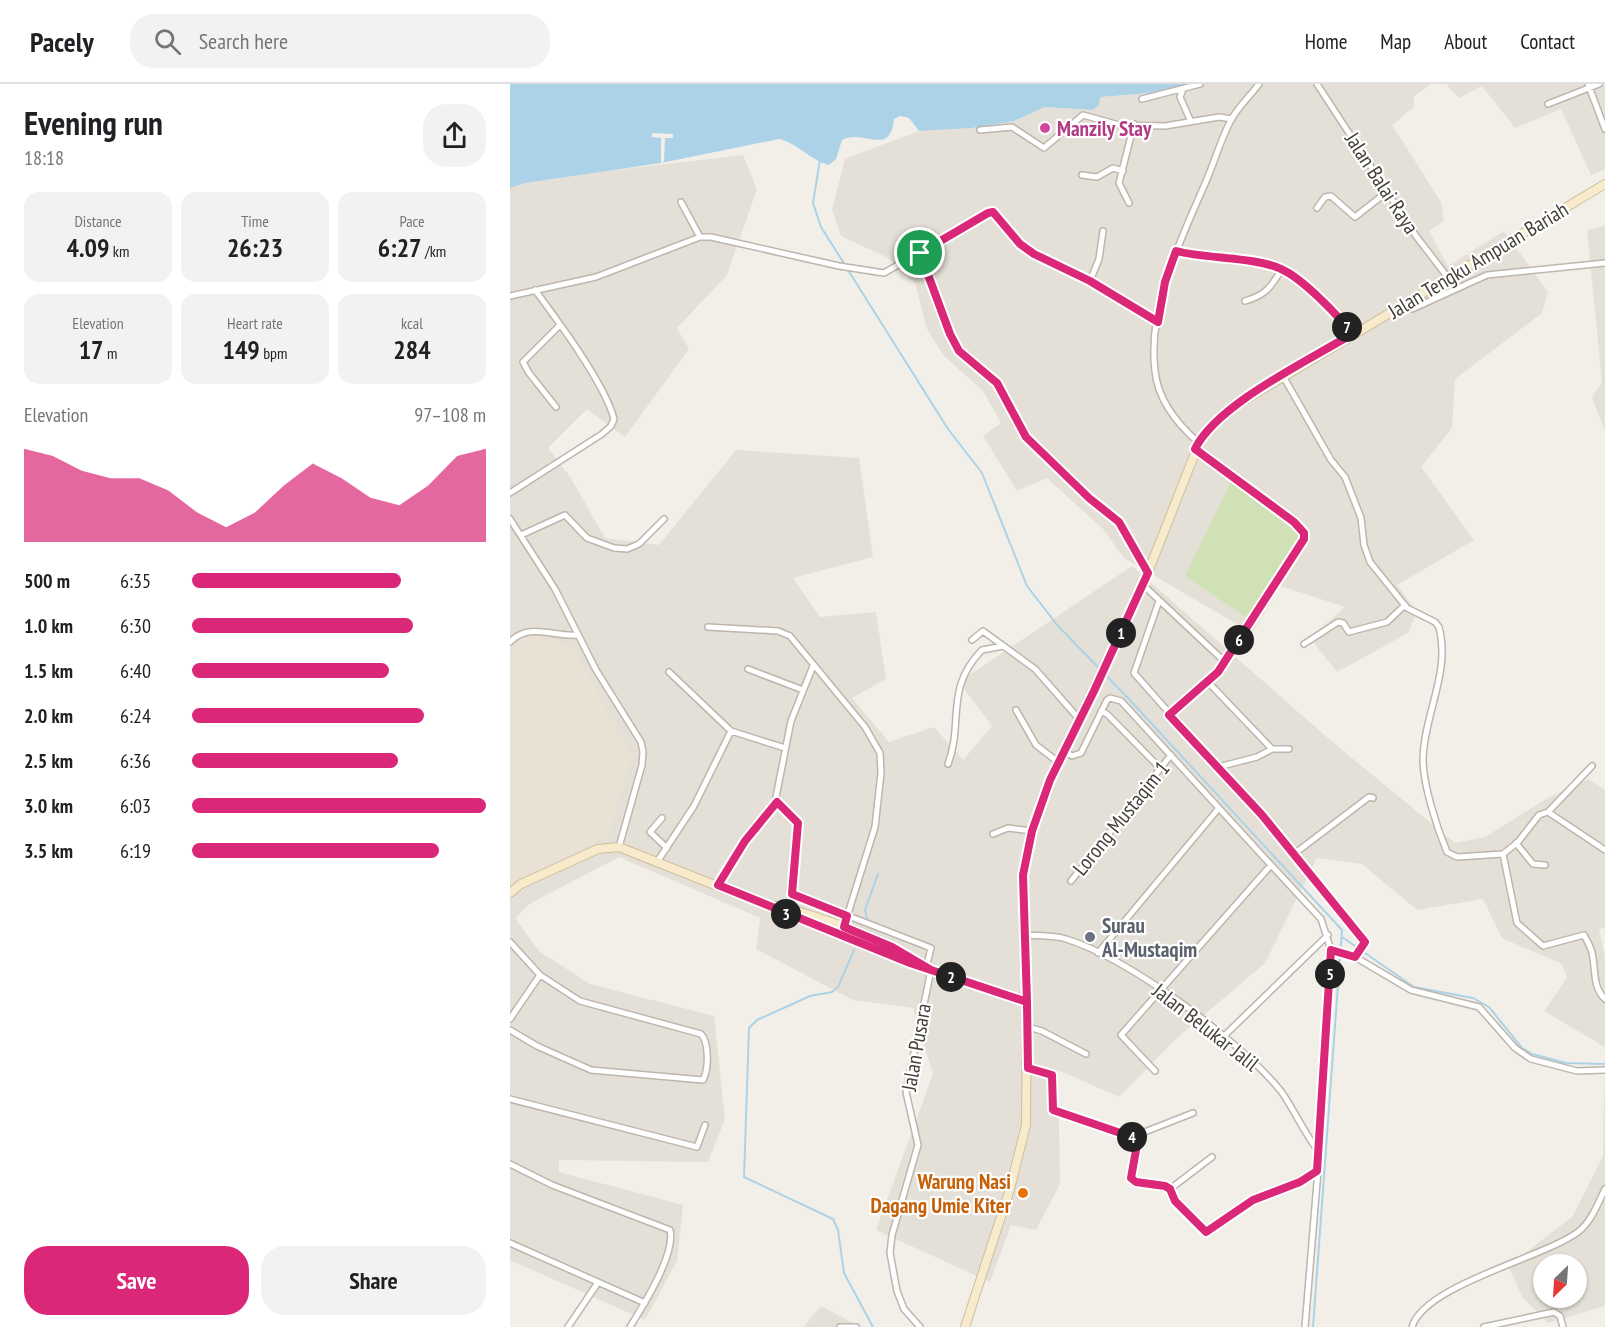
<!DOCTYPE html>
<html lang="en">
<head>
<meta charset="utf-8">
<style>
  :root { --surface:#fff; --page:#f2f2f2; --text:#202124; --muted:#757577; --line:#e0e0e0; --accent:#db2777 }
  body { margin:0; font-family:"PT Sans Narrow",sans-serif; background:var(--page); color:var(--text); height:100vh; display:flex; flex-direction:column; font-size:22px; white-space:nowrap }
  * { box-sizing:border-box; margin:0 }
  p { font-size:20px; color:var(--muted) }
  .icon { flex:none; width:33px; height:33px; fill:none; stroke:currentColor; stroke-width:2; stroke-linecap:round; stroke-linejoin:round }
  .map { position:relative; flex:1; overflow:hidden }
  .sheet { display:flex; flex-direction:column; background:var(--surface); width:510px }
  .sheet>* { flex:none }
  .needle { width:39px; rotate:205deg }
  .buttons { position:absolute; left:1023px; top:1170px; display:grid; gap:12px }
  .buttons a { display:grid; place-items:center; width:54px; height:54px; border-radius:50%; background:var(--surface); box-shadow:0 2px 4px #0004; font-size:30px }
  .pin { position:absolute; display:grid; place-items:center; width:51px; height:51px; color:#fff; margin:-26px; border:3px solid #fff; border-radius:50%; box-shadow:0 2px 6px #0007 }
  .km { position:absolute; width:30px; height:30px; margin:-15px; border-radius:50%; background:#222; color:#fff; font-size:16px; line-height:30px; text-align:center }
  .round { display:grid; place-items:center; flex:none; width:63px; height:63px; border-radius:24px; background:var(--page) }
  .headline { display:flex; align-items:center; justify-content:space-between; height:102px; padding:0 24px }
  h1 { font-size:33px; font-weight:600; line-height:45px }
  .figures { display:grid; grid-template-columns:repeat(3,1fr); gap:9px; height:102px; padding:6px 24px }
  .figures div { display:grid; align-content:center; border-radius:15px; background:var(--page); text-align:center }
  .figures b { font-size:26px; font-weight:600 }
  .figures small { font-size:16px; font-weight:400 }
  .figures p { font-size:16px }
  .chart { height:168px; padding:12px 24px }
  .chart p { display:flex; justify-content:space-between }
  .chart svg { width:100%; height:108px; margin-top:6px; fill:var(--accent); opacity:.7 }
  .primary-button { display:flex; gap:12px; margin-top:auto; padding:12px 24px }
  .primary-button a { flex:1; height:69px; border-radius:24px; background:var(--accent); color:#fff; font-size:24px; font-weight:600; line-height:69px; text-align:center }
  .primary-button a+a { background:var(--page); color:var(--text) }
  ul { padding:0 24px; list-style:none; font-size:20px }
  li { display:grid; grid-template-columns:96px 72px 1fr; align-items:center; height:45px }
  li i { height:15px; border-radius:8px; background:var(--accent) }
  header { display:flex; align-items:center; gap:36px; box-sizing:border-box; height:84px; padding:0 30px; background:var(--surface); border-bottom:2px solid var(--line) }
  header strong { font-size:28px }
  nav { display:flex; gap:33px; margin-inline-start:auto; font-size:21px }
  .search { width:420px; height:54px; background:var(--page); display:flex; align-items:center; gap:15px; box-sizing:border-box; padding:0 21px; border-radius:24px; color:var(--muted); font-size:22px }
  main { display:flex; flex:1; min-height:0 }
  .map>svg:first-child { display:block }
</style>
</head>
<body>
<header>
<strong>Pacely</strong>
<div class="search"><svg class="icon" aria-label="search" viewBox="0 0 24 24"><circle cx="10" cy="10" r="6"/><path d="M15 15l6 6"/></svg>Search here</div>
<nav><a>Home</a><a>Map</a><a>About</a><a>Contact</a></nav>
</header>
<main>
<section class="sheet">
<div class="headline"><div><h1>Evening run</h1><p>18:18</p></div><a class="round"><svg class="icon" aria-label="share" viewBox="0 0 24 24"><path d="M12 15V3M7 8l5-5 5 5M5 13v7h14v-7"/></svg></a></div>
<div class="figures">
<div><p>Distance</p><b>4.09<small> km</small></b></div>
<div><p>Time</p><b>26:23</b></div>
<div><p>Pace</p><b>6:27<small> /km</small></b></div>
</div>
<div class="figures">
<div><p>Elevation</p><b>17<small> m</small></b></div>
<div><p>Heart rate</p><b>149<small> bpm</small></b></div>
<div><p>kcal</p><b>284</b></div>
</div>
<div class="chart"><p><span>Elevation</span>97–108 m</p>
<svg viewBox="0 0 160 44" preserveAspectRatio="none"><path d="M0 44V6L10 9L20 15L30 18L40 18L50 23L60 32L70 38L80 32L90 21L100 12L110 18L120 26L130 29L140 21L150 9L160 6V44z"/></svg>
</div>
<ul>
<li><b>500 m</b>6:35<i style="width:71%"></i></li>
<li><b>1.0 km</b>6:30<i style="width:75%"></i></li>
<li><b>1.5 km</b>6:40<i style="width:67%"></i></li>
<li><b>2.0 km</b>6:24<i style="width:79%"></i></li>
<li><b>2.5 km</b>6:36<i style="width:70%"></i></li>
<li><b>3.0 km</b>6:03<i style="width:100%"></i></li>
<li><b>3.5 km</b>6:19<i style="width:84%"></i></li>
</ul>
<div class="primary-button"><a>Save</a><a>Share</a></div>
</section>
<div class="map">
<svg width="1095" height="1243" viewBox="0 0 1095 1243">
  <rect width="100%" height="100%" fill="#f2efe8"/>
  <path fill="#e5e0d7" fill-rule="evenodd" d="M681,0H921L904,12V23L882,41L931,118L934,137L919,147L938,182L994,147L1038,208L1032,229L945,295L942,344L911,383L964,456L887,501L907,528L898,549L827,588L800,554L835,523L771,502L742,549L614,474L593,445L537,394L507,407L473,352L491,339L473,307L433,271L417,245L405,199L378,174L331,152L322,126L335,75L409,47L462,44L504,37L535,23L583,26L590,13L641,9Z
    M936,0H1095V85L1081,91L1051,25L1005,44L972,2L949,14Z
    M233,71L247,105L217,191L167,244L179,265L115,353L77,325L38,364L61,394L95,454L149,461L226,366L349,374L363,473L283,494L310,533L366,528L376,595L342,614L379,658L424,643L453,676L482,642L449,598L622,482L819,655L945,759L975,753L1036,715L1078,695L1095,706V844L1089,845L1095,873V1222L1038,1239L1013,1214L998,1182L1062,1133L1093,1072L1095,963L1034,927L1057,894L1052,880L992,854L973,815L907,826L852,780L807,774L755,879L667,954L609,1013L548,986L550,1100L526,1146L501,1141L480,1198L366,1146L423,990L403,924L343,916L246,865L250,834L109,773L21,819L5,834L29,867L80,900L204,932L215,1035L198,1078L49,1076V1088L173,1121L167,1177L135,1236L0,1176V104L15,99L80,89ZM1034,1180H1066V1214H1034Z
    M1095,142V347L1082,314L1092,298L1077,146Z
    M311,1222L351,1243H293Z"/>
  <path fill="#e9e2d4" d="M19,550L41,553L64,566L121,672L98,752L0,799V572L5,560Z"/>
  <path fill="#d0e1b6" d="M721,398L790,451L737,534L675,492Z"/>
  <path fill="#acd2e7" d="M0,0H681L641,9L590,13L589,21L583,26L535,23L504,37L462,44L409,47L399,34L390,32L384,35C380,74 354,44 332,56L326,75L319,81C300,76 289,60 269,55L151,79L15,99L0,104Z"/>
  <path fill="#f2efe8" d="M142,49L163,50V54H155L154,78L151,79V54L142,53Z"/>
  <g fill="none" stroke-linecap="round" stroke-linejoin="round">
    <path stroke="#acd2e7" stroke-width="2" d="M310,76L303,119L311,143L335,181
      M338,186L438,345L472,389L517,502L548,542L618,614L832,846L803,1243
      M357,834L355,826L368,790
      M832,853L904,903L963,914L979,923L1012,964L1022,970L1056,979L1095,980
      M344,866L328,903L322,908L300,912L247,936L239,944L234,1093L323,1135L328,1146L334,1189L363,1243"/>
    <defs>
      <path id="street" d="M807,0L906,152L939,195
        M1078,0L1095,45
        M673,5L670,13L681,38
        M632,15L690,0
        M1038,20L1089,0
        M470,46L502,43L534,64L573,31L609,41L655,42L709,33L722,35
        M572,91L587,93L603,84L613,87
        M171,118L190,153
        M619,119L609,99L624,40
        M807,124L815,113L821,112L845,133L877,108
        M666,167L692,173L752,180L772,185L828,230L842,251
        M410,169L440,250L449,267L487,299L496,312L506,339L516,353L548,381L579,414L609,438L638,489
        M580,197L589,175L593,147
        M0,212L86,193L190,153H201L329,182L374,189L478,129L483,128L510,160L524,170L580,197L648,238
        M735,217C756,211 761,203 772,185
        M891,223L902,225L977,191L1095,179
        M773,292L821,376L835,393L851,434L854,461L860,478L897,524L925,538L929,543C941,588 914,630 913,675C913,701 927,744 937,768L947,773L993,770L1008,758L1029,731L1038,728L1095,766
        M46,323L19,289L13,278L50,241
        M689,359C667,340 648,316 645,287C637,221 672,154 697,95C705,76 711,55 721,36C728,23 740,12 749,0
        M0,409L92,350L101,342L104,335C95,300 48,237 25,206
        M0,435L45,505L86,586L131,658L133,668L132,681L109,763
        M11,451L55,431L77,454L104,464L117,465L129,460L154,435
        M633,501L715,578
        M649,517L624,589L784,770
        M198,543L268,547L280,552L355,643L370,669L371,689L365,743L331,852
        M462,556L473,547L525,585L570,636
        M0,558C19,538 43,553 67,551
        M794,560L828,538L833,539L839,548L877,538L895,521
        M303,582L281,637L266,713L267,718L288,739L280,807L282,810L421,864L416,884
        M238,585L293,606
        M159,588L221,647L275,664
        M698,598L762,665H779
        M506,626L526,661L548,678
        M591,627L597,630L650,684
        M659,631L708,588L794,455V449L784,438L685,365
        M554,667L562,672L571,669L597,616L600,614L611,617L761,781
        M438,680C454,638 434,605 472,566L493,562
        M708,683L747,673L762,665
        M1038,728L1082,682
        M152,734L140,748L157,764
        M483,750L498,744L522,747
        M1006,759L1023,780L1035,781
        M993,770L1007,839L1033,862L1074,851C1077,857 1081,863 1082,869C1086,885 1082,903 1095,915
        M147,778L184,722L221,647
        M561,797L661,671
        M208,801L235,757L267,718
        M516,851C528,852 544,851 556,855C618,874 729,956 770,1006C780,1018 802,1063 809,1067
        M0,858L30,891L0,935
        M821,866L845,873L901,906L969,923L1005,964L1021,975L1067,987L1095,986
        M588,869L709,724
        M845,873L854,856L784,770L859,713L863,714
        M518,943L532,947L576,970
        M0,946L27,962L81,986L193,996C199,985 199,958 191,950L70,917L30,891
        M713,953L818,851
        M518,985L542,991L541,1024L545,1028L628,1055
        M645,987L611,951L761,781L811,835L821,866L811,1050L795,1243
        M0,1015L187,1063L195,1041
        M683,1029L632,1049L628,1055L621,1094L626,1098L660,1105L665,1117L696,1148L743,1116L790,1098L807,1087
        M0,1080L42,1101L160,1146C166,1170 133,1222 120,1243
        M660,1105L702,1073
        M0,1159L135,1219
        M58,1243L87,1200
        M330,1243H346
        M410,1243L394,1225L387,1207L380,1169L382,1151L408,1061L396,1008L421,886
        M902,1243C914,1201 1033,1174 1068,1148C1082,1137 1088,1119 1095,1105
        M974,1243L1044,1228L1050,1232L1053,1243"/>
      <path id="secondary" d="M0,809L11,800L88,765L109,763L401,879L517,917
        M263,822H272C315,837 367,849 403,876
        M455,1243L500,1105L516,1041L517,917L513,791L522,747L540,696L633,501L689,359L697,346L728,320L1095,100"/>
    </defs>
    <use href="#street" stroke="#bcb6ac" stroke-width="8"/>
    <use href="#secondary" stroke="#ccbe9d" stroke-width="10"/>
    <use href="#street" stroke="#fff" stroke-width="5"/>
    <use href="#secondary" stroke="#f8ebcc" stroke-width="8"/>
  </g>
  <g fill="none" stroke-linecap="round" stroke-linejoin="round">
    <defs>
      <path id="route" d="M410,169L440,250L449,267L487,299L516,353L579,414L609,438L638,489L584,607L540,696L522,747L513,791L517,918L421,886L382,863L334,843L337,832L282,810L288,739L267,718L235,757L208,801L400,879L517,918L518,984L542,991L543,1026L628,1055L621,1094L626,1098L655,1102L660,1105L665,1117L696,1148L743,1116L790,1098L807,1087L821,866L845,873L855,858L752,731L659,631L708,588L794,455V449L784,438L685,365C707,320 798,277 842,250C829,232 792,194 771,185C746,173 697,175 666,167L655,198L648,238L580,197L524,170L510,160L483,128L478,129L410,169"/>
    </defs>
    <use href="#route" stroke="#fff" stroke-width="12"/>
    <use href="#route" stroke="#db2777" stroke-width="8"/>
  </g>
  <circle fill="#d1479c" stroke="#fff" stroke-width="2" cx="535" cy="44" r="6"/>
  <circle fill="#6b7280" stroke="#fff" stroke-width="2" cx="580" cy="853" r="6"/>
  <circle fill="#e8710a" stroke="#fff" stroke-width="2" cx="513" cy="1109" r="6"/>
  <g text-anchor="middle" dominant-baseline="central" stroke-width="4.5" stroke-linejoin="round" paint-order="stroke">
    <g font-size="21" font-weight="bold" fill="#b23c85" stroke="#fff" text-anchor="start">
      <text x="547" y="44">Manzily Stay</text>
    </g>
    <g font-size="21" fill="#443f38" stroke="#fff">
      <text transform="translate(872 99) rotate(57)">Jalan Balai Raya</text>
      <text transform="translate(968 176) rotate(-31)">Jalan Tengku Ampuan Bariah</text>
      <text transform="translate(611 734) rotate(-51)">Lorong Mustaqim 1</text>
      <text transform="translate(696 943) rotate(38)">Jalan Belukar Jalil</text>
      <text transform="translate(406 963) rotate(-80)">Jalan Pusara</text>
    </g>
    <g font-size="21" font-weight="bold" fill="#5b616d" stroke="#fff" text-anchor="start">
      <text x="592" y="841">Surau<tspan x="592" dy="24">Al-Mustaqim</tspan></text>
    </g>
    <g font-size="21" font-weight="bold" fill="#c56008" stroke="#fff" text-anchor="end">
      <text x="501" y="1097">Warung Nasi<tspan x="501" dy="24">Dagang Umie Kiter</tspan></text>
    </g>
  </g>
</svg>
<div class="buttons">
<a><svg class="needle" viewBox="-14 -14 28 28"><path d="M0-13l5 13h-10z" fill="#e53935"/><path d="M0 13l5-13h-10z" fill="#757577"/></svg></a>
</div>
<div class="pin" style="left:410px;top:169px;background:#1e9e55"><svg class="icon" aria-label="arrive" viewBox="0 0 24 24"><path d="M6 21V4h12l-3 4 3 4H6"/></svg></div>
<b class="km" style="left:611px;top:549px">1</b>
<b class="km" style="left:441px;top:893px">2</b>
<b class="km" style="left:276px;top:830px">3</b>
<b class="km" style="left:622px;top:1053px">4</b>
<b class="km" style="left:820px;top:890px">5</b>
<b class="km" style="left:729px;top:556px">6</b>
<b class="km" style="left:837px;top:243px">7</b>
</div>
</main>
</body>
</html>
